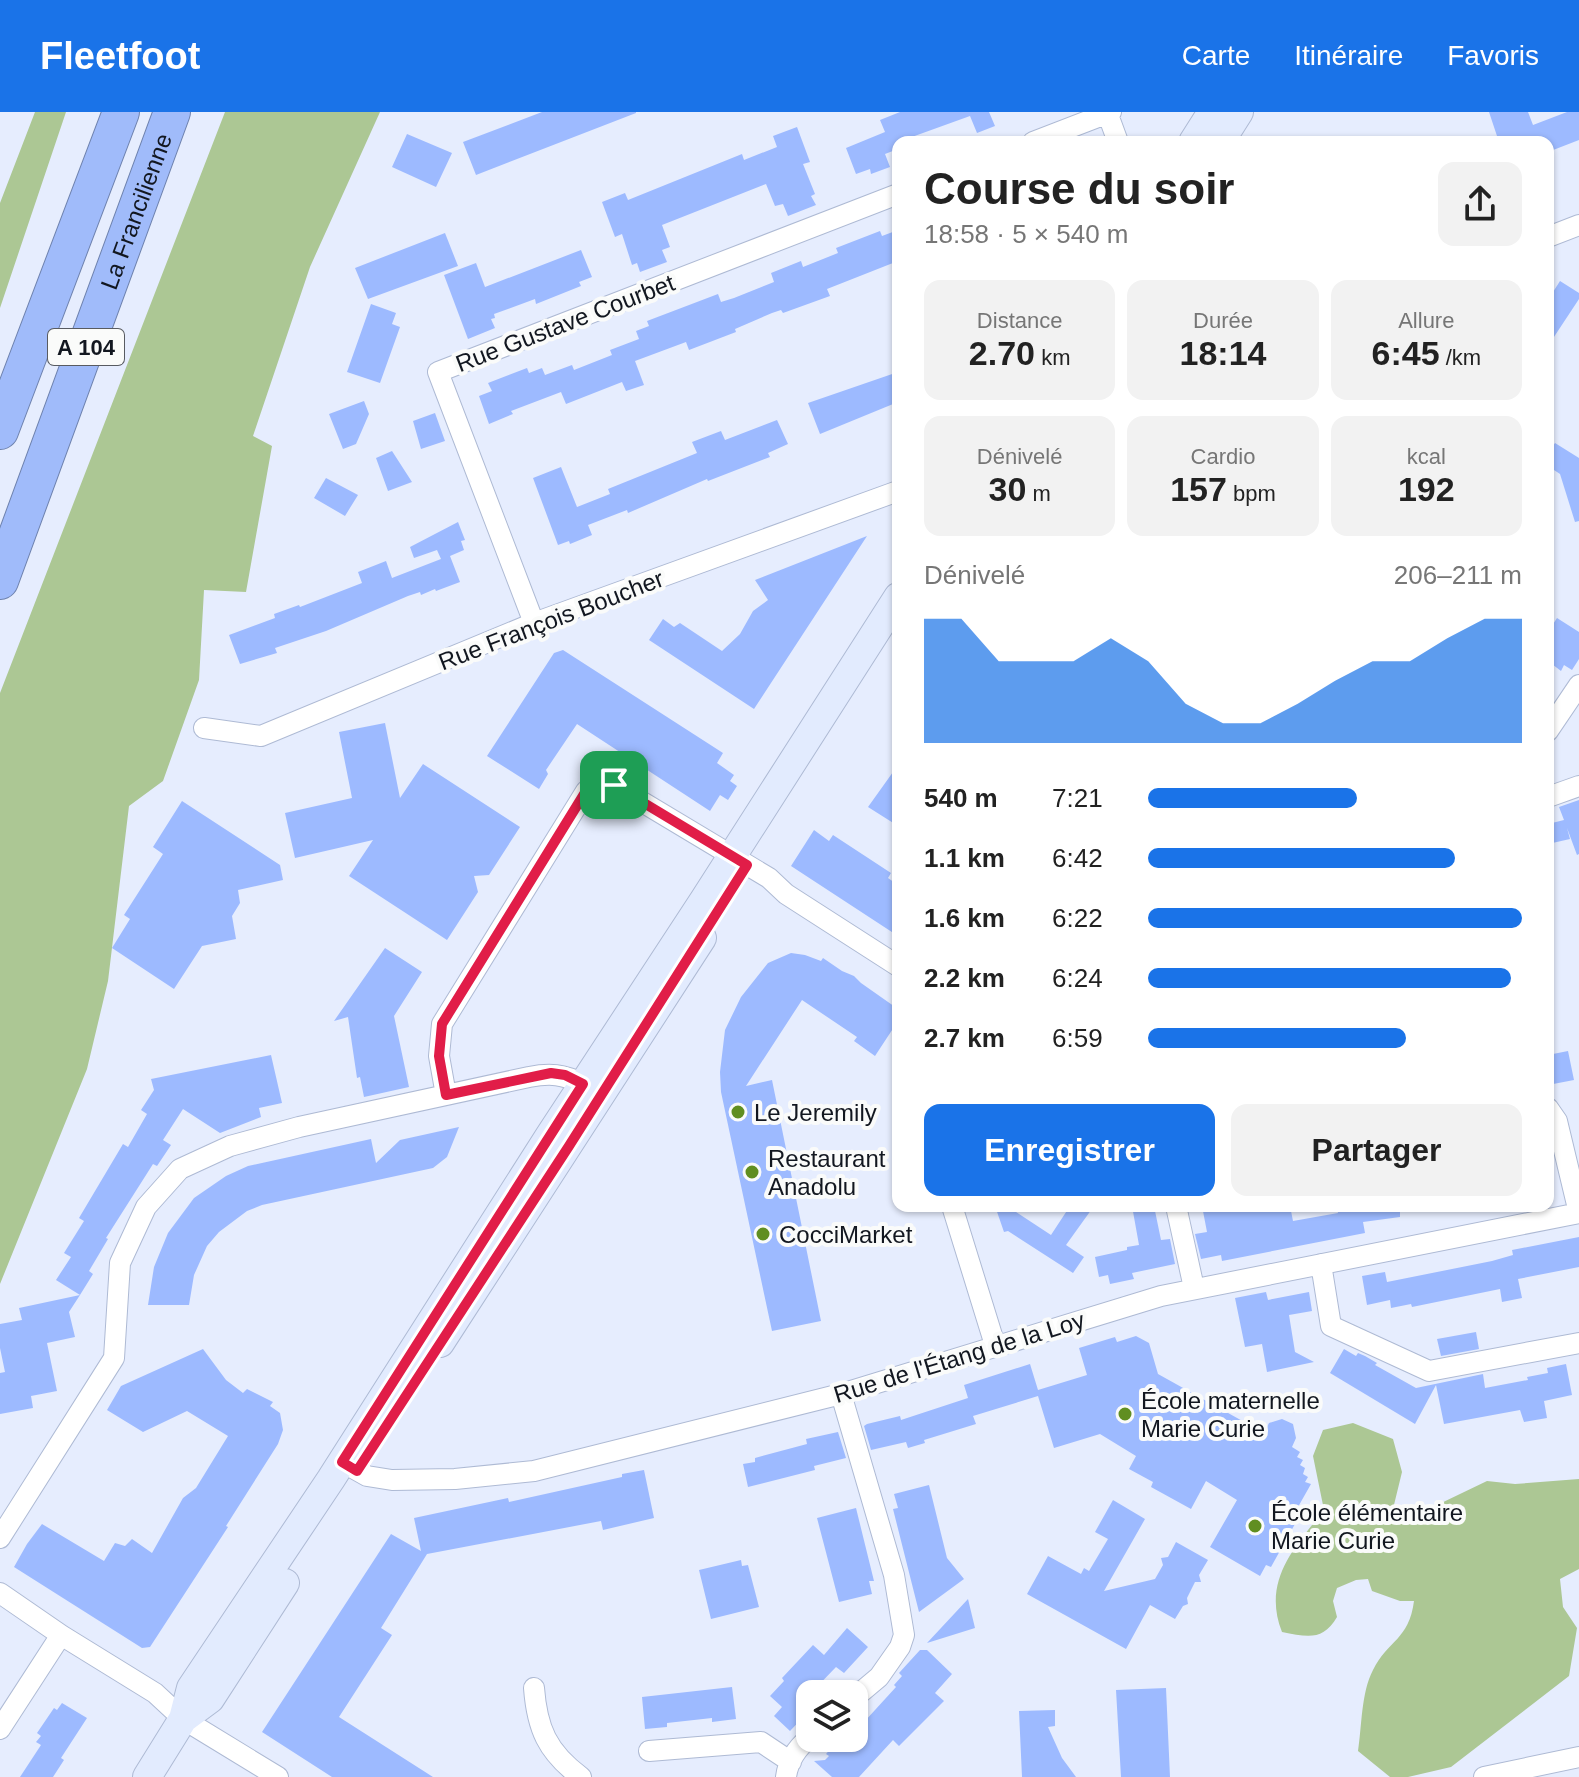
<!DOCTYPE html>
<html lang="fr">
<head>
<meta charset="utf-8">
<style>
  :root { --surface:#fff; --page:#f2f2f2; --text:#222; --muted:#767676; --accent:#1a73e8 }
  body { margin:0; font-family:Helvetica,sans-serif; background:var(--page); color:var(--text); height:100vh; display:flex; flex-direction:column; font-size:30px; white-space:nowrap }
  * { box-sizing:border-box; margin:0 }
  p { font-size:26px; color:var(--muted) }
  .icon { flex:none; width:44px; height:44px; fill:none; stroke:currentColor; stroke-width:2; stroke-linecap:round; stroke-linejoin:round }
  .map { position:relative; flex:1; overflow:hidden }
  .drawer { position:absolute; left:892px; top:24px; width:662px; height:1076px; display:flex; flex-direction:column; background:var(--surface); border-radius:16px; box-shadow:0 2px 6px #0004 }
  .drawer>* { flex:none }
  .buttons { position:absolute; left:796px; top:1568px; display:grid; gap:16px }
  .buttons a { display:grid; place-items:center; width:72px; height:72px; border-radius:16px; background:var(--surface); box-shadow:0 2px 6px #0004; font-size:40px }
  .pin { position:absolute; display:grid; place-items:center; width:68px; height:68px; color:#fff; margin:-34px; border-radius:16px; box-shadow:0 4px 12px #0006 }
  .round { display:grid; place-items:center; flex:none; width:84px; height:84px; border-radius:16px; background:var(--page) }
  .head { display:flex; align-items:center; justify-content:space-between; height:136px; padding:0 32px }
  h1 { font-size:44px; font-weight:600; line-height:60px }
  .figures { display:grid; grid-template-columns:repeat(3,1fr); gap:12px; height:136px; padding:8px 32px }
  .figures div { display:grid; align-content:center; border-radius:16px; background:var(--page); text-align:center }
  .figures b { font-size:34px; font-weight:600 }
  .figures small { font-size:22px; font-weight:400 }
  .figures p { font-size:22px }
  .chart { height:224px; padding:16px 32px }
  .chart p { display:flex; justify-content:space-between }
  .chart svg { width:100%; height:144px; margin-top:8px; fill:var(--accent); opacity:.7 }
  .primary-button { display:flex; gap:16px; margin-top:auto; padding:16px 32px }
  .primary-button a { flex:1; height:92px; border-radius:16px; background:var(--accent); color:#fff; font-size:32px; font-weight:600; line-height:92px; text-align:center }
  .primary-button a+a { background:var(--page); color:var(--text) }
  ul { padding:0 32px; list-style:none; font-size:26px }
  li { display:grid; grid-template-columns:128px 96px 1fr; align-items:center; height:60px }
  li i { height:20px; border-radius:10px; background:var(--accent) }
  header { display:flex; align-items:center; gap:48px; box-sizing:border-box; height:112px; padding:0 40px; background:var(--accent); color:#fff }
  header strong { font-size:38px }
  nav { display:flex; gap:44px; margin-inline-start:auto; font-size:28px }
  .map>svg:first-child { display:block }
</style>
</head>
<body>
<header>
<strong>Fleetfoot</strong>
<nav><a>Carte</a><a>Itinéraire</a><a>Favoris</a></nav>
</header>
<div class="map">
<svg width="1579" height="1665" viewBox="0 0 1579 1665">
  <rect width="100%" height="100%" fill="#e6edfe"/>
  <path fill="#acc794" d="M35,0H66L0,196V91Z
    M225,0H380L310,155L253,324L272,334L246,480L204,478L199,568L163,669L129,694L108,869L87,957L0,1172V581Z
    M1353,1311L1393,1327L1402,1360L1392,1401L1435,1394L1487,1369L1515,1372L1579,1367V1457L1560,1467L1563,1495L1577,1516L1569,1564L1451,1655L1408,1665H1390L1358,1639C1362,1614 1361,1581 1373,1558C1388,1528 1409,1528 1414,1489H1400L1372,1479L1368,1467L1356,1468L1337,1476L1333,1489L1337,1505C1323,1529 1308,1525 1282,1520C1262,1469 1294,1436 1324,1398L1313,1344L1323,1318Z"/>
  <path fill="#9dbaff" d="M542,0H636V1L476,63L463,30Z
    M900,0H989L995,14L977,21L970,4L898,30V37L885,42L890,55L871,62L870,57L856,62L846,36L885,20L880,8Z
    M1489,0H1528L1533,13L1567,0H1579V28L1548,40V30H1493L1498,27Z
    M797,15L810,50L803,52L815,82L811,84L816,93L788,104L783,92L775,94L766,72L662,113L670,135L662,138L667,150L640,160L637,151L632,153L622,122L615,125L602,90L625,81L628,88L742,42L744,48L777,35L773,24Z
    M407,22L452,41L436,75L392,55Z
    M898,118V149L827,177L830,184L783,201L781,198L772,201L735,217L736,220L689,238L686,230L635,249L644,273L626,279L622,270L566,292L561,280L511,299L513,302L489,312L479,284L492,279L488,271L527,256L529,261L542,256L545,263L572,253L574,258L612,243L610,238L639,227L636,219L649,214L647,209L718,182L721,190L734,186L774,170L771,161L801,149L803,155L838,141L836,136L880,119L882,124Z
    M445,121L458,154L368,187L355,156Z
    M581,138L592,165L579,170L581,174L536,192L535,187L494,202L495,206L491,207L495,216L468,227L444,163L476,151L485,175Z
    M1560,169L1579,181V187L1548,234V188Z
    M371,192L396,201L392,212L400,215L380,271L347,260Z
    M898,260V290L820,322L808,291Z
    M364,289L369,302L356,332L343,337L329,302Z
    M435,301L445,329L421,337L413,309Z
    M777,308L788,332L768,341L770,345L708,369L707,367L628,401L627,398L588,413L592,423L570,432L569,429L558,433L533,366L561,355L577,395L610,382L608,377L697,341L692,330L721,319L725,328Z
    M1555,331L1579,346V409L1575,410L1560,362L1548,354V341Z
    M392,339L412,370L388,379L376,346Z
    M326,366L358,383L345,404L314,386Z
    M458,410L465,428L461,429L464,438L450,444L460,470L436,479L435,477L421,483L420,480L408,484L326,519L275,536L277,541L240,552L229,523L275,506L274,502L299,493L300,495L362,471L358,460L386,449L392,466L441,447L437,438L414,446L410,435Z
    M867,424L754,597L649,528L663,507L674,515L680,511L722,539L740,522L753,499L768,488L755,468Z
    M1557,506L1579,520V547L1572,558L1564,553L1561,559L1548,549V520Z
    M563,538L723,641L717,651L734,663L730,669L737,674L728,688L720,683L710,699L577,612L546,658L548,662L539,677L487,644L554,541Z
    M385,611L400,686L423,652L520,715L489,763L474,764L478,780L447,828L349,764L373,728L295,746L285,701L352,686L339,620Z
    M898,653V714L868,695Z
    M1579,688V742L1577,743L1567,716L1570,727L1548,732V712L1564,708L1559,695Z
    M182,689L280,753L283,768L238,778L240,791L232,804L236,827L202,834L174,877L112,836L130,807L124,803L163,742L153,735Z
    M814,718L829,729L833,723L891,761L888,766L898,773V824L791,754Z
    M385,836L422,860L394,904L409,975L364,985L360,965L357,966L348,905L334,909Z
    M791,841L805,843L821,849L823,846L842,859L854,864L861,871L898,897V909L875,944L854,929L857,925L802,888L746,974L772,968L821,1209L772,1219L721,980L720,960L725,918L741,885L768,851Z
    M1568,939L1574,968L1548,973V943Z
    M271,943L282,991L259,996L261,1005L220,1021L183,997L163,1028L171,1033L157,1054L153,1052L106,1126L108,1127L89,1159L93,1162L80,1183L56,1168L71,1145L64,1141L84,1109L79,1106L123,1032L128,1035L147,1002L141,998L154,978L151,967Z
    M459,1015L447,1045L433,1056L262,1093L247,1099L219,1120L207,1134L194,1163L189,1193H148L154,1155L168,1121L194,1086L226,1064L248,1054L371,1027L376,1051L400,1028Z
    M995,1094H1014L1016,1100L1051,1123L1070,1094H1094L1066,1133L1084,1145L1073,1161L1008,1119L1004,1120Z
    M1132,1094H1154L1161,1128L1170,1127L1175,1152L1132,1161L1134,1167L1110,1172L1108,1163L1099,1165L1095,1145L1127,1138V1135L1139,1133Z
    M1202,1094H1290L1293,1109L1338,1101L1337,1097L1353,1094H1400V1105L1363,1110L1365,1121L1222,1149L1221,1143L1201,1147L1195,1122L1207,1120Z
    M1579,1125V1155L1518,1167L1522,1186L1502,1190L1500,1177L1412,1195L1411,1192L1391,1196L1390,1188L1367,1193L1362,1164L1385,1160L1387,1170L1492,1149L1513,1143L1512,1138Z
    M1266,1180L1268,1188L1309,1180L1312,1199L1289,1203L1295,1240L1314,1250L1267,1260L1262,1232L1245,1235L1235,1186Z
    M80,1183L69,1200L75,1225L47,1231L57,1279L31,1284L33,1296L0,1302V1261L5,1260L0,1236V1212L22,1208L19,1196Z
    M1476,1220L1479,1237L1441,1244L1437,1227Z
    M1136,1224L1149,1231L1158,1262L1264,1321L1269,1311L1282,1307L1293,1312L1296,1326L1292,1335L1300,1340L1297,1345L1303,1348L1300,1353L1305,1356L1303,1362L1308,1365L1305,1370L1311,1372L1298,1395L1303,1398L1291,1419L1271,1455L1266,1453L1260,1464L1210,1435L1237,1388L1206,1369L1191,1397L1151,1375L1153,1370L1129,1357L1136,1344L1100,1322L1054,1336L1038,1284L973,1304L976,1312L924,1328L925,1331L908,1336L906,1330L871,1338L864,1314L867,1312L900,1304L901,1308L968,1286L964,1273L1030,1252L1038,1278L1087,1263L1079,1236L1115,1225L1117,1230Z
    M203,1237L226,1268L243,1281L247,1277L273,1290L270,1294L280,1301L283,1318L278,1332L226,1414L228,1415L150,1535L142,1536L14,1455L27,1432L42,1412L104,1449L115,1431L125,1434L132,1427L152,1441L183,1386L196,1376L228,1324L187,1299L143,1320L107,1298L121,1274Z
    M1344,1237L1356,1244L1358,1241L1365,1244L1377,1251L1375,1253L1416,1276L1483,1262L1485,1276L1528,1268L1527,1265L1548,1261L1547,1256L1566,1252L1572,1283L1544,1289L1547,1306L1524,1310L1520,1298L1444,1312L1436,1273L1415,1312L1330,1261Z
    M838,1320L846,1346L814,1354L815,1358L748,1375L743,1352L755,1350V1346L807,1332L806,1327Z
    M644,1358L654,1406L603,1418L601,1409L427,1442L381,1516L392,1523L339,1605L433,1665H332L262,1620L391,1422L421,1439L414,1406L508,1386L509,1390L622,1365V1362Z
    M929,1373L947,1446L964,1467L919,1500L893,1397L898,1396L894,1382Z
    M1113,1388L1145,1407L1104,1479L1155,1467L1163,1453L1161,1446L1168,1445L1176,1430L1208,1448L1199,1463L1201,1470H1195L1187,1486L1188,1492L1183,1494L1175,1507L1150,1493L1126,1537L1027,1482L1048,1444L1081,1462L1084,1456L1089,1459L1108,1427L1095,1420Z
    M856,1396L874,1469H869L872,1482L839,1490L817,1406Z
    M741,1448L742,1454L748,1453L759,1495L711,1507L699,1458Z
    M968,1487L975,1516L927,1531Z
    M847,1516L868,1535L844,1561L836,1555L810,1582V1598L790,1619L774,1604L782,1595L770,1584L784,1569L782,1566L813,1533L824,1543Z
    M920,1538H927L952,1562L935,1581L944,1589L899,1634L893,1628L859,1665H832L814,1649L825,1648L829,1644L826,1642L840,1626H854V1621L896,1575L894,1573L902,1564L899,1561Z
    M732,1575L736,1607L712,1610V1606L667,1611V1615L645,1617L642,1585Z
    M1166,1576L1170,1665H1121L1116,1578Z
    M62,1591L87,1606L61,1646L64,1648L53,1665H20L41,1633L36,1630L41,1624L37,1621L54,1596L57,1598Z
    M1055,1598V1614L1048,1615L1062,1646L1076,1665H1022L1019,1599Z"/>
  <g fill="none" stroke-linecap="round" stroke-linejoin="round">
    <defs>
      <path id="street" d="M1107,0L1118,30
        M1033,30L1111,0
        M1548,125L1579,113
        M534,511L438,260L898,82
        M204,616L261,624L534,511L898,379
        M1548,619L1579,573
        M1548,685L1579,674
        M446,983L439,944L442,912L586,679L614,673L769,766L786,782L898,854
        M952,1094L995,1233
        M1176,1094L1194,1176
        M1321,1152L1331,1214L1429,1259L1579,1231
        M841,1282L894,1463L904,1523L900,1535L879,1565L854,1586
        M342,1350L367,1364L392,1368L455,1367L534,1359L841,1282L1161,1184L1579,1101L1557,1009L1548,996
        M0,1426L114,1246L120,1151L146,1095L180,1057L230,1034L299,1015L529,965C550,961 563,962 583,972
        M0,1481L61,1523L155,1581L183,1607L278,1665
        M534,1576C537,1616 547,1640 581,1665
        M0,1617L61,1523
        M649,1639L761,1630L791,1650
        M786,1665C788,1649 798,1635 810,1625
        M1484,1665L1579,1645"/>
      <path id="secondary" d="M1193,30L1212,0
        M1220,30L1239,0
        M440,1231L702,826
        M183,1607L210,1587L285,1471
        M147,1665L183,1607L191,1576L331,1367L550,1023L704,788L898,485"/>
      <g id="highway">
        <path d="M0,319L121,0"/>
        <path id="s1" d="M0,469L172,0"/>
      </g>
    </defs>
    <use href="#street" stroke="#aebad4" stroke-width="22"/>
    <use href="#secondary" stroke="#aebad4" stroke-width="30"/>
    <use href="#highway" stroke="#6e82ae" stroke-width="38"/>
    <use href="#street" stroke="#fff" stroke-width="20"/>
    <use href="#secondary" stroke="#e2ebfe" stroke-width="28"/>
    <use href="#highway" stroke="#a0bbfa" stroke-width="36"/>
  </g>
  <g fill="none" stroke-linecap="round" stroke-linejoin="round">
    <defs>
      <path id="route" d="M614,673L747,753L569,1034L357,1359L342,1350L583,972L565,963L551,961L446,983L439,944L442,912L586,679Z"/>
    </defs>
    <use href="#route" stroke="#fff" stroke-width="16"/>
    <use href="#route" stroke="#e11d48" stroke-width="10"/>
  </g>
  <g fill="#608e21" stroke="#fafbfa" stroke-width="3">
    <circle cx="738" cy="1000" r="8"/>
    <circle cx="752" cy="1060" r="8"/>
    <circle cx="763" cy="1122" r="8"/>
    <circle cx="1125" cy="1302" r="8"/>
    <circle cx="1255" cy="1414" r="8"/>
  </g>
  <g text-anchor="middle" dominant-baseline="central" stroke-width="8" stroke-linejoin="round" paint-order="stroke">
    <rect fill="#fafbfa" stroke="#585b61" stroke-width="2" x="48" y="217" width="76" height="36" rx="6"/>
    <g font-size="22" font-weight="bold" fill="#121720">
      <text x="86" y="235">A 104</text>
    </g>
    <g font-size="24" fill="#121720" stroke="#fafbfa">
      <text stroke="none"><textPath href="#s1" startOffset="394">La Francilienne</textPath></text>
      <text transform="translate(565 211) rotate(-21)">Rue Gustave Courbet</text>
      <text transform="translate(551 508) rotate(-21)">Rue François Boucher</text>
      <text transform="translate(959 1245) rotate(-17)">Rue de l'Étang de la Loy</text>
    </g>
    <g font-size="24" fill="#121720" stroke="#fafbfa" text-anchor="start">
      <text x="754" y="1000">Le Jeremily</text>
      <text x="768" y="1046">Restaurant<tspan x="768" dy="28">Anadolu</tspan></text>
      <text x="779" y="1122">CocciMarket</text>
      <text x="1141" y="1288">École maternelle<tspan x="1141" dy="28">Marie Curie</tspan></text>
      <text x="1271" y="1400">École élémentaire<tspan x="1271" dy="28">Marie Curie</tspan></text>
    </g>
  </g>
</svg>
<div class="buttons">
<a><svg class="icon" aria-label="layers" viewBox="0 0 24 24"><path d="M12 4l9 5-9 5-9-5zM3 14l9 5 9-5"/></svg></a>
</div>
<div class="pin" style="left:614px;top:673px;background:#1e9e55"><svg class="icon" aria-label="arrive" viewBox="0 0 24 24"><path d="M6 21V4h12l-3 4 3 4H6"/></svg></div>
<section class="drawer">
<div class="head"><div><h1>Course du soir</h1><p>18:58 · 5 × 540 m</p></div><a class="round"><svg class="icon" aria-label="share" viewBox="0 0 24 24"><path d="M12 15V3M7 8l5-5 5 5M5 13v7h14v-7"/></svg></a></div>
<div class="figures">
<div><p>Distance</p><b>2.70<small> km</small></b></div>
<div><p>Durée</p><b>18:14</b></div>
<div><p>Allure</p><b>6:45<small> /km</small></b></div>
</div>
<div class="figures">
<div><p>Dénivelé</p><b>30<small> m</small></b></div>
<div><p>Cardio</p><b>157<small> bpm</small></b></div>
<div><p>kcal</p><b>192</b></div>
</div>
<div class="chart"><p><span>Dénivelé</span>206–211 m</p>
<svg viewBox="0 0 160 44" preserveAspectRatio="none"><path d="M0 44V6L10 6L20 19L30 19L40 19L50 12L60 19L70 32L80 38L90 38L100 32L110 25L120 19L130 19L140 12L150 6L160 6V44z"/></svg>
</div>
<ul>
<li><b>540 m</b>7:21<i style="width:56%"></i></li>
<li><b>1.1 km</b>6:42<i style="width:82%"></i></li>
<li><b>1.6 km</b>6:22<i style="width:100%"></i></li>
<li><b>2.2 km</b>6:24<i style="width:97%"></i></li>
<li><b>2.7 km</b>6:59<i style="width:69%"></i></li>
</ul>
<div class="primary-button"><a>Enregistrer</a><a>Partager</a></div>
</section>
</div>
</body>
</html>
